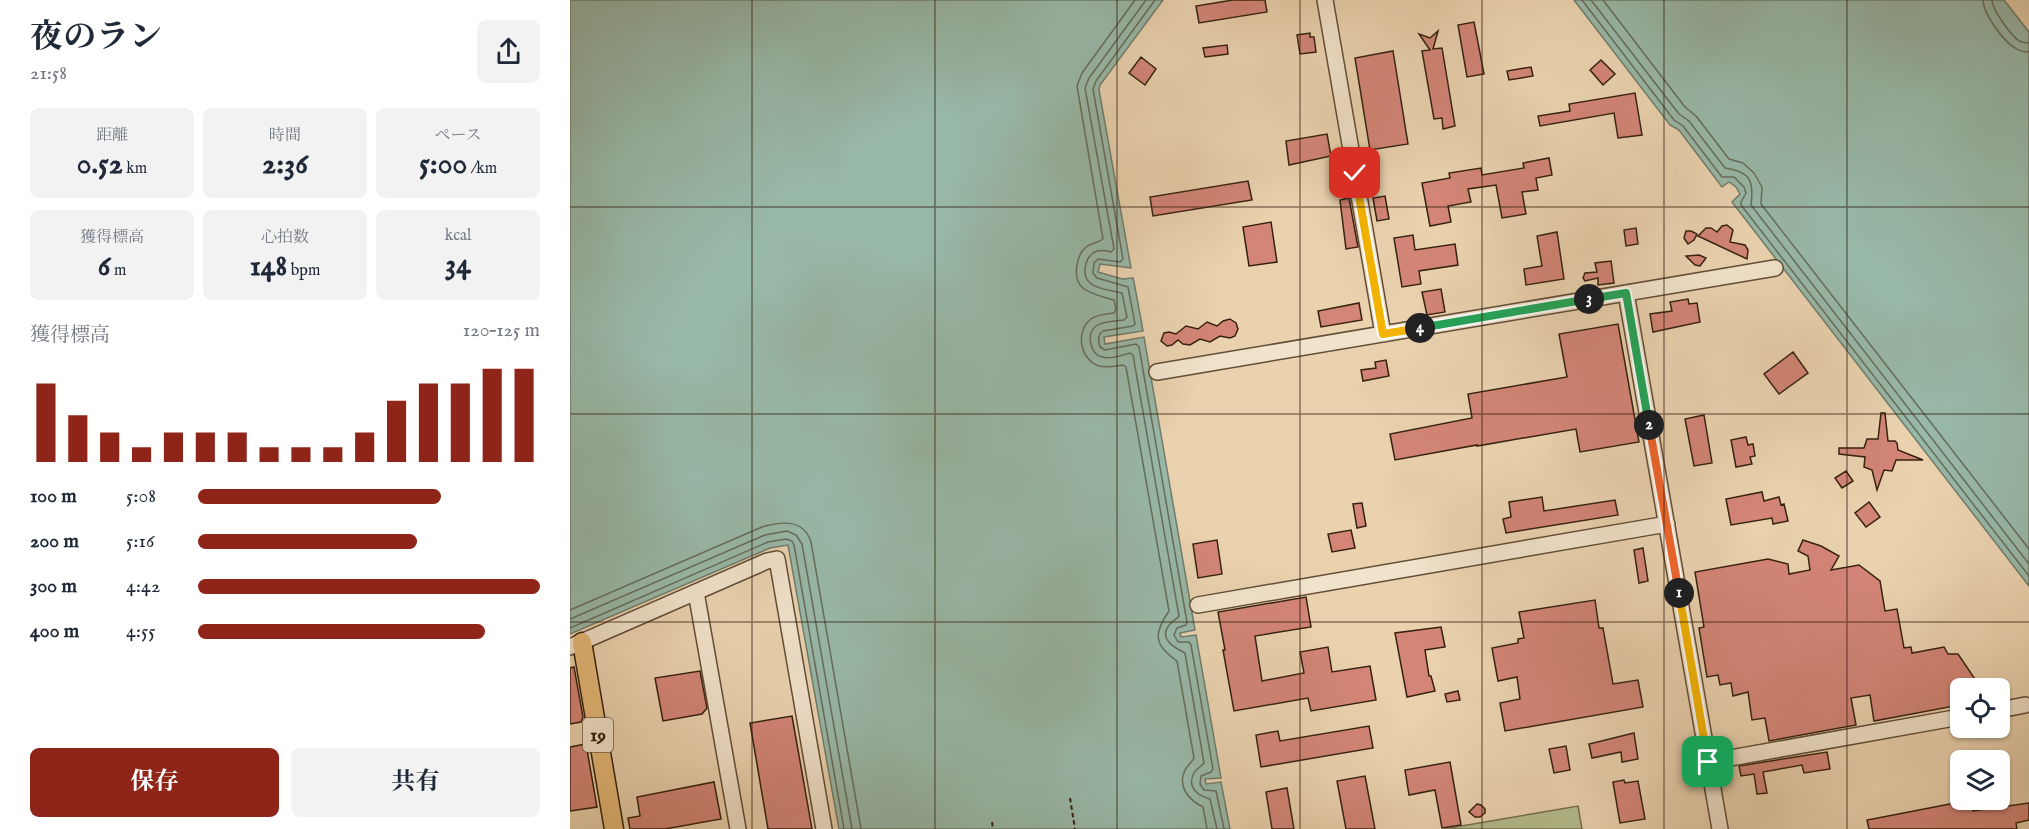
<!DOCTYPE html>
<html lang="ja">
<head>
<meta charset="utf-8">
<style>
  :root { --surface:#fff; --page:#f2f2f3; --text:#1f2937; --muted:#747a83; --accent:#8f2418 }
  body { margin:0; font-family:"IM FELL English","Noto Serif JP",serif; background:var(--page); color:var(--text); height:100vh; display:flex; flex-direction:column; font-size:22px; white-space:nowrap }
  * { box-sizing:border-box; margin:0 }
  p { font-size:20px; color:var(--muted) }
  .icon { flex:none; width:33px; height:33px; fill:none; stroke:currentColor; stroke-width:2; stroke-linecap:round; stroke-linejoin:round }
  .map { position:relative; flex:1; overflow:hidden }
  .drawer { display:flex; flex-direction:column; background:var(--surface); width:570px }
  .drawer>* { flex:none }
  .tools { position:absolute; left:1380px; top:678px; display:grid; gap:12px }
  .tools a { display:grid; place-items:center; width:60px; height:60px; border-radius:9px; background:var(--surface); box-shadow:0 2px 4px #0004; font-size:30px }
  .pin { position:absolute; display:grid; place-items:center; width:51px; height:51px; color:#fff; margin:-26px; border-radius:12px; box-shadow:0 3px 9px #0006 }
  .km { position:absolute; width:30px; height:30px; margin:-15px; border-radius:50%; background:#222; color:#fff; font-size:16px; line-height:30px; text-align:center }
  .round { display:grid; place-items:center; flex:none; width:63px; height:63px; border-radius:9px; background:var(--page) }
  .summary { display:flex; align-items:center; justify-content:space-between; height:102px; padding:0 30px }
  h1 { font-size:33px; font-weight:700; line-height:45px }
  .metrics { display:grid; grid-template-columns:repeat(3,1fr); gap:9px; height:102px; padding:6px 30px }
  .metrics div { display:grid; align-content:center; border-radius:9px; background:var(--page); text-align:center }
  .metrics b { font-size:30px; font-weight:700 }
  .metrics small { font-size:16px; font-weight:400 }
  .metrics p { font-size:16px }
  .chart { height:168px; padding:12px 30px }
  .chart p { display:flex; justify-content:space-between }
  .chart svg { width:100%; height:108px; margin-top:6px; stroke:var(--accent); stroke-width:6 }
  .cta { display:flex; gap:12px; margin-top:auto; padding:12px 30px }
  .cta a { flex:1; height:69px; border-radius:9px; background:var(--accent); color:#fff; font-size:24px; font-weight:700; line-height:69px; text-align:center }
  .cta a+a { background:var(--page); color:var(--text) }
  ul { padding:0 30px; list-style:none; font-size:20px }
  li { display:grid; grid-template-columns:96px 72px 1fr; align-items:center; height:45px }
  li i { height:15px; border-radius:8px; background:var(--accent) }
  main { display:flex; flex:1; min-height:0 }
  .map>svg:first-child { display:block }
</style>
</head>
<body>
<main>
<section class="drawer">
<div class="summary"><div><h1>夜のラン</h1><p>21:58</p></div><a class="round"><svg class="icon" aria-label="share" viewBox="0 0 24 24"><path d="M12 15V3M7 8l5-5 5 5M5 13v7h14v-7"/></svg></a></div>
<div class="metrics">
<div><p>距離</p><b>0.52<small> km</small></b></div>
<div><p>時間</p><b>2:36</b></div>
<div><p>ペース</p><b>5:00<small> /km</small></b></div>
</div>
<div class="metrics">
<div><p>獲得標高</p><b>6<small> m</small></b></div>
<div><p>心拍数</p><b>148<small> bpm</small></b></div>
<div><p>kcal</p><b>34</b></div>
</div>
<div class="chart"><p><span>獲得標高</span>120–125 m</p>
<svg viewBox="0 0 160 44" preserveAspectRatio="none"><path d="M5 44V12M15 44V25M25 44V32M35 44V38M45 44V32M55 44V32M65 44V32M75 44V38M85 44V38M95 44V38M105 44V32M115 44V19M125 44V12M135 44V12M145 44V6M155 44V6"/></svg>
</div>
<ul>
<li><b>100 m</b>5:08<i style="width:71%"></i></li>
<li><b>200 m</b>5:16<i style="width:64%"></i></li>
<li><b>300 m</b>4:42<i style="width:100%"></i></li>
<li><b>400 m</b>4:55<i style="width:84%"></i></li>
</ul>
<div class="cta"><a>保存</a><a>共有</a></div>
</section>
<div class="map">
<svg width="1459" height="829" viewBox="0 0 1459 829">
  <rect width="100%" height="100%" fill="#ead2af"/>
  <filter id="stains"><feTurbulence type="fractalNoise" baseFrequency=".00333" numOctaves="4"/><feColorMatrix values="0 0 0 0 .2 0 0 0 0 .09 0 0 0 0 .02 0 0 0 .5 -.17"/></filter>
  <radialGradient id="worn" r=".72"><stop offset=".6" stop-color="#630" stop-opacity="0"/><stop offset="1" stop-color="#630" stop-opacity=".3"/></radialGradient>
  <path fill="#b4bd8d" stroke="#746f4e" stroke-width="1.5" d="M1008,806L1012,829H874Z"/>
  <path fill="#98b8a8" stroke="#707c6a" stroke-width="1.5" d="M0,0H593L530,85L529,90L561,268L530,264L528,272L552,279L563,278L564,282L573,331L534,337L535,344L574,337L625,630L610,633L611,637L626,635L651,778L635,779L636,784L651,782L660,829H269L218,545L200,548L0,634Z
    M1004,0H1434L1459,32V586L1162,202L1170,194L1166,187L1159,182L1152,187L1109,130L1100,125Z"/>
  <g fill="none" stroke-linecap="round" stroke-linejoin="round">
    <path stroke="#666c5b" stroke-width="1.5" d="M565,0L512,73L507,86L533,239C528,243 521,243 516,247C510,252 508,258 507,265C502,292 524,294 544,300L546,310L544,313C536,314 528,314 521,319C505,331 510,360 529,366C537,368 546,366 553,365L556,367L599,611C583,634 584,645 607,661L624,758C622,762 617,766 615,770C607,787 619,800 633,807L637,829
      M576,0L519,78L515,88L544,249L541,252C537,251 532,250 527,251C515,255 511,275 520,283C528,290 542,290 552,293L557,317L554,320C546,321 533,321 526,326C516,334 520,354 532,357C541,360 552,355 560,353L563,355L609,616C607,619 604,620 601,623C586,638 605,648 615,653L634,763C632,766 626,769 624,773C616,788 629,796 640,799L647,829
      M585,0L526,81L523,89L553,259L550,262L528,259L524,263L523,273L527,278L558,287L565,324L563,326L533,331C527,335 528,341 530,347L535,350L566,344L569,347L617,622L616,625L607,628L604,635L608,642H619L621,645L643,769L641,772L631,776L630,784L634,790L646,791L654,829
      M1012,0L1104,120L1113,126L1152,177H1164L1174,187L1176,193L1171,202V205L1459,576
      M1021,0L1109,114L1119,121L1155,168C1181,172 1184,181 1181,205L1459,564
      M1033,0L1115,107L1126,116L1159,159L1173,163L1184,173L1192,187L1191,204L1459,549
      M1413,0C1413,13 1433,41 1445,48C1449,51 1454,52 1459,52
      M1422,0C1422,10 1441,35 1449,41C1453,43 1455,43 1459,43
      M0,610L192,527C212,521 234,519 241,542L291,829
      M0,619L195,535L217,531L226,535L232,544L282,829
      M0,628L198,542L216,539L222,541L224,545L274,829"/>
  </g>
  <path fill="#d38577" stroke="#35210e" stroke-width="1.5" d="M663,0H695L697,12L629,23L626,6Z
    M904,22L914,74L897,77L888,25Z
    M868,31L863,49L872,48L885,126L873,129L872,118L864,119L852,51L860,50L849,34L860,38Z
    M740,33V37H744L746,52L730,54L727,35Z
    M657,45L658,54L635,57L633,48Z
    M823,51L838,144L800,150L785,58Z
    M571,57L586,69L575,85L559,73Z
    M1031,60L1045,74L1033,85L1020,70Z
    M961,67L963,76L939,80L937,71Z
    M1065,93L1072,135L1048,138L1044,113L970,126L968,116L1000,111L999,104Z
    M757,134L761,156L719,165L716,141Z
    M979,158L982,175L966,178L968,190L952,192L956,214L932,218L926,185L898,189L901,202L878,206L881,222L860,226L852,183L880,178L879,173L911,168L912,175L954,168L953,163Z
    M678,181L682,200L583,216L580,197Z
    M815,196L819,219L807,221L803,198Z
    M779,198L788,247L776,249L770,200Z
    M701,222L707,262L679,266L673,227Z
    M1157,225L1163,230L1160,242L1175,245L1178,250L1177,259L1128,236L1136,228H1141L1147,232L1152,226Z
    M1066,228L1068,244L1056,246L1054,230Z
    M1116,231H1121L1127,234L1124,240L1118,244L1114,238Z
    M987,232L994,279L956,285L954,269L972,266L967,236Z
    M843,235L845,250L885,244L888,265L849,271L851,284L832,287L824,238Z
    M1129,255L1136,258L1130,266L1125,265L1116,256Z
    M1041,261L1044,283L1028,285V278L1015,281L1013,278L1015,273L1027,272L1025,263Z
    M871,289L875,312L857,315L852,292Z
    M1118,299L1119,304L1127,303L1130,322L1083,332L1080,314L1102,311L1100,302Z
    M789,303L792,320L751,327L748,311Z
    M660,319L666,323L668,329L665,336L660,338L650,336L640,342L630,339L620,345L613,344L608,340L602,345L597,346L591,341L594,333L599,332L606,334L616,326L628,329L637,322L647,326L653,321Z
    M1048,324L1069,442L1010,452L1006,429L907,446V445L825,460L820,434L902,418L898,394L997,377L989,334Z
    M1223,352L1238,373L1209,394L1194,374Z
    M816,360L819,376L793,381L791,370L806,368L805,362Z
    M1311,413H1315L1318,441H1325L1327,443L1328,450L1353,460H1326L1322,471L1314,470L1307,490L1302,470L1294,467L1295,457L1269,454V448H1294L1297,439H1308Z
    M1134,415L1142,463L1124,466L1115,419Z
    M1176,437L1178,445L1183,444L1185,456L1180,457L1182,464L1166,467L1161,440Z
    M1276,471L1283,481L1272,488L1265,478Z
    M1192,492L1194,501L1209,497L1211,505L1214,504L1218,521L1203,524L1202,518L1161,525L1156,499Z
    M972,497L974,511L1045,500L1048,515L936,533L933,519L941,517L939,502Z
    M1299,502L1310,517L1296,527L1285,513Z
    M792,503L796,526L787,528L783,504Z
    M781,530L785,548L762,552L758,534Z
    M647,540L652,574L628,578L623,544Z
    M1233,540L1251,546L1269,556L1261,570L1289,565L1310,581L1315,611L1327,609L1334,648L1341,647L1342,653L1374,647L1378,654H1388L1411,688H1390V705L1304,721L1300,695L1281,698L1286,725L1199,741L1195,718L1182,720L1178,692L1163,696L1161,683L1150,685L1148,675L1137,677L1129,628L1134,627L1125,572L1198,559L1218,564L1219,574L1240,570L1238,556L1228,551Z
    M1073,548L1078,581L1069,583L1064,550Z
    M736,597L741,627L685,636L692,681L734,673L730,652L758,647L762,672L800,666L806,700L741,711L738,698L664,711L653,650H655L648,612Z
    M1025,600L1029,628H1033L1043,684L1068,680L1073,707L935,731L930,703L950,699L947,677L928,681L922,648L948,643V639L954,638L949,612Z
    M871,627L875,647L855,650L859,676H861L865,691L837,697L825,633Z
    M4,667L13,717L11,722L0,724V668Z
    M130,671L137,708L132,714L93,721L85,678Z
    M888,691L890,700L877,702L875,694Z
    M222,716L242,829H198L180,723Z
    M799,726L803,748L691,767L686,735L708,731L710,741Z
    M1064,733L1068,759L1052,762L1051,752L1022,758L1019,744Z
    M16,744L27,807L0,811V747Z
    M996,746L1000,770L984,773L979,749Z
    M1257,752L1260,769L1234,773L1232,765L1193,772L1197,793L1187,794L1184,774L1171,776L1169,766Z
    M880,762L891,825L872,828L865,790L839,795L835,770Z
    M795,776L805,829H776L767,781Z
    M1054,780L1055,783L1068,781L1075,819L1050,823L1043,782Z
    M144,782L151,819L95,829H60L58,818L70,816L67,797Z
    M717,788L724,829H702L696,792Z
    M1401,800L1403,811L1459,803V820L1446,823L1447,829H1299L1297,820Z
    M907,804L911,805L915,809V813L910,817H905L899,812Z"/>
  <g fill="none" stroke-linecap="round" stroke-linejoin="round">
    <defs>
      <path id="minor" d="M755,0L813,334
        M1056,293L1150,829
        M587,372L1205,268
        M126,592L168,829
        M628,605L1097,524
        M0,647L197,561L207,559L254,829
        M1430,710L1455,705
        M1138,762L1390,717"/>
      <path id="major" d="M12,642L44,829"/>
    </defs>
    <use href="#minor" stroke="#624d36" stroke-width="18"/>
    <use href="#major" stroke="#35210e" stroke-width="21"/>
    <path stroke="#35210e" stroke-width="2" stroke-dasharray="4.5 3" stroke-linecap="butt" d="M500,798L505,829
      M422,822L423,829"/>
    <use href="#minor" stroke="#f1e2cb" stroke-width="15"/>
    <use href="#major" stroke="#e5b978" stroke-width="18"/>
  </g>
  <g fill="none" stroke-linecap="round" stroke-linejoin="round">
    <defs>
      <path id="split-1" d="M1109,593L1138,762"/>
      <path id="split-2" d="M1079,425L1109,593"/>
      <path id="split-3" d="M1019,299L1056,293L1079,425"/>
      <path id="split-4" d="M850,328L1019,299"/>
      <path id="split-5" d="M785,173L813,334L850,328"/>
    </defs>
    <use href="#split-1" stroke="#fff" stroke-width="12"/>
    <use href="#split-2" stroke="#fff" stroke-width="12"/>
    <use href="#split-3" stroke="#fff" stroke-width="12"/>
    <use href="#split-4" stroke="#fff" stroke-width="12"/>
    <use href="#split-5" stroke="#fff" stroke-width="12"/>
    <use href="#split-1" stroke="#f5b400" stroke-width="8"/>
    <use href="#split-2" stroke="#f0652b" stroke-width="8"/>
    <use href="#split-3" stroke="#22a559" stroke-width="8"/>
    <use href="#split-4" stroke="#22a559" stroke-width="8"/>
    <use href="#split-5" stroke="#f5b400" stroke-width="8"/>
  </g>
  <path fill="none" stroke="#35210e" stroke-width="1.5" stroke-opacity="0.55" d="M182,0V829M365,0V829M547,0V829M730,0V829M912,0V829M1094,0V829M1277,0V829M0,207H1459M0,414H1459M0,622H1459"/>
  <g text-anchor="middle" dominant-baseline="central" stroke-width="5" stroke-linejoin="round" paint-order="stroke">
    <rect fill="#f1e2cb" stroke="#6d5b47" stroke-width="1.5" x="13" y="718" width="30" height="34" rx="4.5"/>
    <g font-size="20" font-weight="bold" fill="#35210e">
      <text x="28" y="735">19</text>
    </g>
  </g>
  <rect width="100%" height="100%" filter="url(#stains)"/>
  <rect width="100%" height="100%" fill="url(#worn)"/>
</svg>
<div class="tools">
<a><svg class="icon" aria-label="locate" viewBox="0 0 24 24"><circle cx="12" cy="12" r="6"/><path d="M12 2v4M12 18v4M2 12h4M18 12h4"/></svg></a>
<a><svg class="icon" aria-label="layers" viewBox="0 0 24 24"><path d="M12 4l9 5-9 5-9-5zM3 14l9 5 9-5"/></svg></a>
</div>
<div class="pin" style="left:1138px;top:762px;background:#1e9e55"><svg class="icon" aria-label="arrive" viewBox="0 0 24 24"><path d="M6 21V4h12l-3 4 3 4H6"/></svg></div>
<div class="pin" style="left:785px;top:173px;background:#d93025"><svg class="icon" aria-label="check" viewBox="0 0 24 24"><path d="M5 12l5 5 9-10"/></svg></div>
<b class="km" style="left:1109px;top:593px">1</b>
<b class="km" style="left:1079px;top:425px">2</b>
<b class="km" style="left:1019px;top:299px">3</b>
<b class="km" style="left:850px;top:328px">4</b>
</div>
</main>
</body>
</html>
